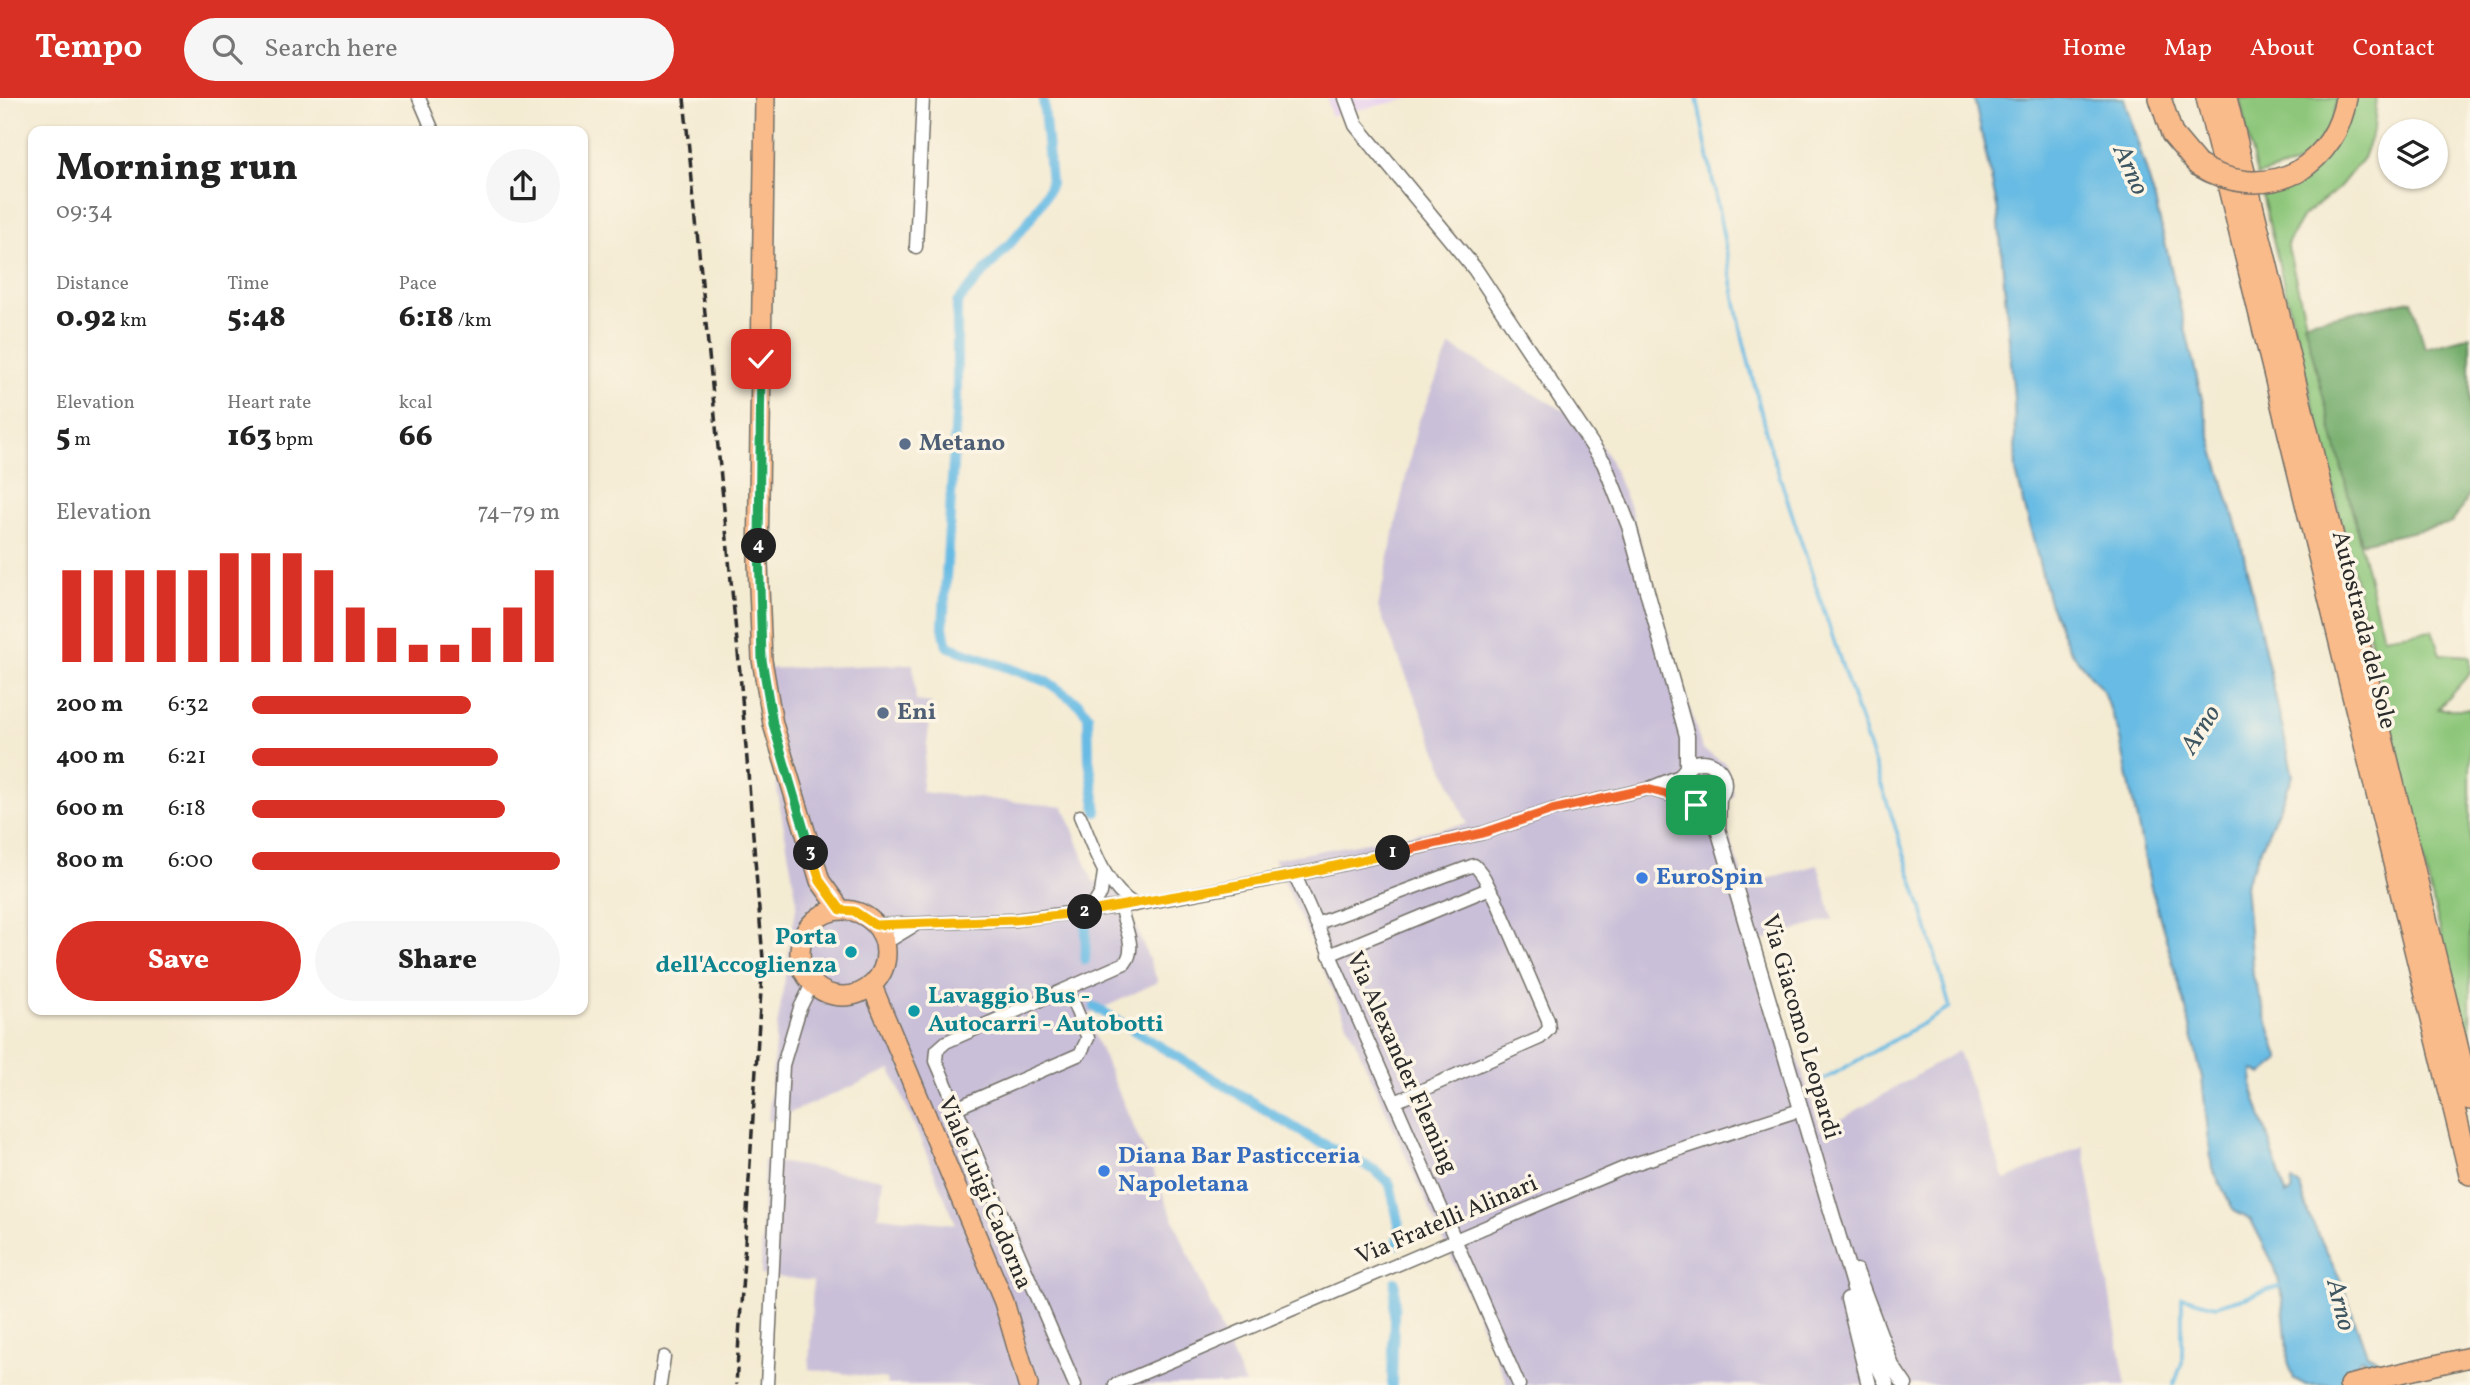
<!DOCTYPE html>
<html lang="en">
<head>
<meta charset="utf-8">
<style>
  :root { --surface:#fff; --page:#f6f6f6; --text:#222; --muted:#767676; --accent:#d93025 }
  body { margin:0; font-family:Vollkorn,serif; background:var(--page); color:var(--text); height:100vh; display:flex; flex-direction:column; font-size:26px; white-space:nowrap }
  * { box-sizing:border-box; margin:0 }
  p { font-size:23px; color:var(--muted) }
  .icon { flex:none; width:38px; height:38px; fill:none; stroke:currentColor; stroke-width:2; stroke-linecap:round; stroke-linejoin:round }
  .map { position:relative; flex:1; overflow:hidden }
  .details { position:absolute; left:28px; top:28px; width:560px; height:889px; display:flex; flex-direction:column; background:var(--surface); border-radius:14px; box-shadow:0 2px 5px #0004 }
  .details>* { flex:none }
  .buttons { position:absolute; left:2378px; top:21px; display:grid; gap:14px }
  .buttons a { display:grid; place-items:center; width:70px; height:70px; border-radius:50%; background:var(--surface); box-shadow:0 2px 5px #0004; font-size:35px }
  .pin { position:absolute; display:grid; place-items:center; width:60px; height:60px; color:#fff; margin:-30px; border-radius:14px; box-shadow:0 4px 10px #0006 }
  .km { position:absolute; width:35px; height:35px; margin:-18px; border-radius:50%; background:#222; color:#fff; font-size:19px; line-height:35px; text-align:center }
  .round { display:grid; place-items:center; flex:none; width:74px; height:74px; border-radius:37px; background:var(--page) }
  .overview { display:flex; align-items:center; justify-content:space-between; height:119px; padding:0 28px }
  h1 { font-size:38px; font-weight:800; line-height:52px }
  .metrics { display:grid; grid-template-columns:repeat(3,1fr); gap:10px; height:119px; padding:7px 28px }
  .metrics div { display:grid; align-content:center }
  .metrics b { font-size:30px; font-weight:800 }
  .metrics small { font-size:19px; font-weight:400 }
  .metrics p { font-size:19px }
  .chart { height:196px; padding:14px 28px }
  .chart p { display:flex; justify-content:space-between }
  .chart svg { width:100%; height:126px; margin-top:7px; stroke:var(--accent); stroke-width:6 }
  .cta { display:flex; gap:14px; margin-top:auto; padding:14px 28px }
  .cta a { flex:1; height:80px; border-radius:42px; background:var(--accent); color:#fff; font-size:28px; font-weight:800; line-height:80px; text-align:center }
  .cta a+a { background:var(--page); color:var(--text) }
  ul { padding:0 28px; list-style:none; font-size:23px }
  li { display:grid; grid-template-columns:112px 84px 1fr; align-items:center; height:52px }
  li i { height:18px; border-radius:9px; background:var(--accent) }
  header { display:flex; align-items:center; gap:42px; box-sizing:border-box; height:98px; padding:0 35px; background:var(--accent); color:#fff }
  header strong { font-size:33px }
  nav { display:flex; gap:38px; margin-inline-start:auto; font-size:24px }
  .search { width:490px; height:63px; background:var(--page); display:flex; align-items:center; gap:18px; box-sizing:border-box; padding:0 24px; border-radius:38px; color:var(--muted); font-size:26px }
  .map>svg:first-child { display:block }
</style>
</head>
<body>
<header>
<strong>Tempo</strong>
<div class="search"><svg class="icon" aria-label="search" viewBox="0 0 24 24"><circle cx="10" cy="10" r="6"/><path d="M15 15l6 6"/></svg>Search here</div>
<nav><a>Home</a><a>Map</a><a>About</a><a>Contact</a></nav>
</header>
<div class="map">
<svg width="2470" height="1287" viewBox="0 0 2470 1287">
  <rect width="100%" height="100%" fill="#fcf5e5"/>
  <filter id="ink" filterUnits="userSpaceOnUse"><feTurbulence type="fractalNoise" baseFrequency=".0143" numOctaves="2"/><feDisplacementMap in="SourceGraphic" scale="14" xChannelSelector="R" yChannelSelector="G"/><feConvolveMatrix kernelMatrix="1 2 1 2 8 2 1 2 1" color-interpolation-filters="sRGB"/></filter>
  <filter id="wash" filterUnits="userSpaceOnUse"><feTurbulence type="fractalNoise" baseFrequency=".00686" numOctaves="4" result="noise"/><feDisplacementMap in="SourceGraphic" scale="28" xChannelSelector="R" yChannelSelector="G"/><feGaussianBlur stdDeviation="1.57" result="paint"/><feColorMatrix in="noise" values="0 0 0 0 0 0 0 0 0 0 0 0 0 0 0 0 0 1.4 0 .05"/><feComposite in="paint" operator="in"/></filter>
  <g filter="url(#wash)">
    <rect width="100%" height="100%" fill="#f4ebd3"/>
    <path fill="#e8d2ef" d="M1327,0H1412L1331,18Z"/>
    <path fill="#c9bfd8" d="M1450,248L1587,326L1609,360L1631,412L1702,651L1726,666L1734,696L1721,714L1745,787L1818,767L1833,821L1759,844L1821,1033L1958,953L2005,1082L2083,1048L2126,1287H1508L1274,761L1467,726L1378,509L1417,327Z
      M913,566L916,603L932,605L921,694L1064,709L1093,783L1122,794L1158,884L1086,918L1245,1287H887V1281L809,1271L813,1183L761,1177L764,1062L883,1081L878,1118L956,1126L891,972L768,1024L776,935L797,804L756,571Z"/>
    <path fill="#8ec77b" stroke="#5c7953" stroke-width="2" d="M2239,0H2338L2330,32L2299,65L2257,78Z
      M2352,0H2377L2374,30L2363,60L2337,92L2303,118L2287,146L2383,539L2432,532L2440,556L2470,558V575L2438,611H2470V956L2261,92L2284,89Z"/>
    <path fill="#72ac6b" stroke="#4e6c4b" stroke-width="2" d="M2412,202L2425,250L2470,238V395L2452,425L2361,445L2304,224Z"/>
    <path fill="#68bbe4" stroke="#4a7388" stroke-width="2" d="M1974,0H2124L2154,98L2214,352L2240,440L2293,678L2245,787L2253,878L2280,962L2263,976L2253,972L2252,988L2286,1097L2291,1094L2292,1083L2300,1088L2309,1118L2340,1181L2367,1256L2377,1261L2392,1287H2380L2375,1267L2362,1260L2354,1270L2357,1287H2306L2294,1281L2288,1263L2282,1195L2274,1167L2251,1122L2234,1113L2212,1070L2202,980L2184,903L2150,786L2119,636L2104,594L2068,550L2049,504L2016,374L2014,300L1998,113Z"/>
    <g fill="none" stroke-linecap="round" stroke-linejoin="round">
      <path stroke="#68bbe4" stroke-width="3.5" d="M1697,0L1743,241L1769,346L1921,807L1950,910L1816,986
        M2174,1287L2182,1265V1199L2216,1208L2284,1187"/>
      <path stroke="#68bbe4" stroke-width="10" d="M1043,0L1051,85C1037,124 985,170 957,205V300L943,529L947,548L1048,584L1079,606L1088,617L1089,661L1097,714
        M1085,862L1086,828
        M1095,909L1310,1039L1376,1073L1390,1086L1399,1127L1397,1146
        M1392,1287L1395,1184"/>
    </g>
  </g>
  <g filter="url(#ink)">
    <g fill="none" stroke-linecap="round" stroke-linejoin="round">
      <defs>
        <path id="minor" d="M419,0L433,33
          M916,149L923,0
          M1648,691L1686,701
          M1080,718C1094,750 1104,788 1135,807
          M1295,777L1519,1287
          M1090,813L1101,795L1104,774
          M1316,826L1474,767C1488,780 1485,786 1495,799L1548,922L1549,931L1540,940L1395,1004
          M875,827L1015,822L1140,806L1295,777L1483,735L1552,712L1647,691L1682,677
          M885,845L915,827
          M1329,857L1488,791
          M956,1010L1080,956L1088,940L1068,892
          M660,1287L664,1259
          M767,1287L783,967L800,910L812,886
          M1075,1287L936,963L937,952L946,944L1125,865C1138,849 1123,828 1121,809
          M1115,1287L1631,1067L1800,1012"/>
        <path id="tertiary" d="M1346,0L1356,27L1475,171L1604,365L1629,428L1687,638V671
          M1680 686a22 22 0 1 1 44 0a22 22 0 1 1-44 0Z
          M1719,700L1718,731L1875,1261L1887,1287
          M1856,1173L1892,1268L1905,1287
          M1848,1201L1869,1287"/>
        <path id="primary" d="M765,0L758,465L762,562L773,626L820,783L841,812
          M800 855a43 43 0 1 1 86 0a43 43 0 1 1-86 0Z
          M872,888L1004,1204L1028,1287
          M2349,1287L2470,1259"/>
        <path id="motorway" d="M2160,0L2172,36L2198,67
          M2207,0L2470,1076
          M2226,0L2470,1001
          M2297,74C2324,57 2341,32 2346,0"/>
      </defs>
      <use href="#minor" stroke="#716e66" stroke-width="15"/>
      <use href="#tertiary" stroke="#716e66" stroke-width="17"/>
      <use href="#primary" stroke="#716e66" stroke-width="22"/>
      <use href="#motorway" stroke="#716e66" stroke-width="24"/>
      <use href="#minor" stroke="#fff" stroke-width="12"/>
      <use href="#tertiary" stroke="#fff" stroke-width="14"/>
      <use href="#primary" stroke="#fabb8b" stroke-width="19"/>
      <use href="#motorway" stroke="#fabb8b" stroke-width="21"/>
      <path stroke="#2b2b2b" stroke-width="3.5" stroke-dasharray="10 5" stroke-linecap="butt" d="M684,0L740,575L763,861L736,1287"/>
      <defs>
        <path id="motorway-bridge" d="M2198,67C2229,86 2264,90 2297,74"/>
      </defs>
      <use href="#motorway-bridge" stroke="#716e66" stroke-width="24" stroke-linecap="butt"/>
      <use href="#motorway-bridge" stroke="#fabb8b" stroke-width="21"/>
    </g>
  </g>
  <g fill="none" stroke-linecap="round" stroke-linejoin="round" filter="url(#ink)">
    <defs>
      <path id="split-1" d="M1393,755L1483,735L1552,712L1647,691L1686,701L1696,707"/>
      <path id="split-2" d="M1085,814L1295,777L1393,755"/>
      <path id="split-3" d="M811,755L820,783L841,812L854,813L875,827L1015,822L1085,814"/>
      <path id="split-4" d="M759,448L762,562L773,626L811,755"/>
      <path id="split-5" d="M759,448L761,261"/>
    </defs>
    <use href="#split-1" stroke="#fff" stroke-width="14"/>
    <use href="#split-2" stroke="#fff" stroke-width="14"/>
    <use href="#split-3" stroke="#fff" stroke-width="14"/>
    <use href="#split-4" stroke="#fff" stroke-width="14"/>
    <use href="#split-5" stroke="#fff" stroke-width="14"/>
    <use href="#split-1" stroke="#f0652b" stroke-width="9"/>
    <use href="#split-2" stroke="#f5b400" stroke-width="9"/>
    <use href="#split-3" stroke="#f5b400" stroke-width="9"/>
    <use href="#split-4" stroke="#22a559" stroke-width="9"/>
    <use href="#split-5" stroke="#22a559" stroke-width="9"/>
  </g>
  <g fill="#5c6f8a" stroke="#fcf5e5" stroke-width="2.5">
    <circle cx="905" cy="346" r="7"/>
    <circle cx="883" cy="615" r="7"/>
  </g>
  <g fill="#3f7fe0" stroke="#fcf5e5" stroke-width="2.5">
    <circle cx="1642" cy="780" r="7"/>
    <circle cx="1104" cy="1073" r="7"/>
  </g>
  <g fill="#0f9aa8" stroke="#fcf5e5" stroke-width="2.5">
    <circle cx="851" cy="854" r="7"/>
    <circle cx="914" cy="913" r="7"/>
  </g>
  <g text-anchor="middle" dominant-baseline="central" stroke-width="7" stroke-linejoin="round" paint-order="stroke">
    <g font-size="24" font-weight="bold" fill="#4e5e75" stroke="#fcf5e5" text-anchor="start">
      <text x="919" y="346">Metano</text>
      <text x="897" y="615">Eni</text>
    </g>
    <g font-size="24" fill="#2b2b2b" stroke="#fcf5e5">
      <text transform="translate(2363 532) rotate(76)">Autostrada del Sole</text>
      <text transform="translate(1800 929) rotate(74)">Via Giacomo Leopardi</text>
      <text transform="translate(1401 965) rotate(66)">Via Alexander Fleming</text>
      <text transform="translate(984 1095) rotate(67)">Viale Luigi Cadorna</text>
      <text transform="translate(1447 1123) rotate(-23)">Via Fratelli Alinari</text>
    </g>
    <g font-size="24" font-weight="bold" fill="#366cbe" stroke="#fcf5e5" text-anchor="start">
      <text x="1656" y="780">EuroSpin</text>
      <text x="1118" y="1059">Diana Bar Pasticceria<tspan x="1118" dy="28">Napoletana</tspan></text>
    </g>
    <g font-size="24" font-weight="bold" fill="#0d838f" stroke="#fcf5e5" text-anchor="end">
      <text x="837" y="840">Porta<tspan x="837" dy="28">dell'Accoglienza</tspan></text>
      <text x="928" y="899" text-anchor="start">Lavaggio Bus -<tspan x="928" dy="28">Autocarri - Autobotti</tspan></text>
    </g>
    <g font-size="26" font-style="italic" fill="#3d5662" stroke="#fcf5e5">
      <text transform="translate(2130 72) rotate(66)">Arno</text>
      <text transform="translate(2201 632) rotate(-58)">Arno</text>
      <text transform="translate(2340 1207) rotate(76)">Arno</text>
    </g>
  </g>
</svg>
<div class="buttons">
<a><svg class="icon" aria-label="layers" viewBox="0 0 24 24"><path d="M12 4l9 5-9 5-9-5zM3 14l9 5 9-5"/></svg></a>
</div>
<div class="pin" style="left:1696px;top:707px;background:#1e9e55"><svg class="icon" aria-label="arrive" viewBox="0 0 24 24"><path d="M6 21V4h12l-3 4 3 4H6"/></svg></div>
<div class="pin" style="left:761px;top:261px;background:#d93025"><svg class="icon" aria-label="check" viewBox="0 0 24 24"><path d="M5 12l5 5 9-10"/></svg></div>
<b class="km" style="left:1393px;top:755px">1</b>
<b class="km" style="left:1085px;top:814px">2</b>
<b class="km" style="left:811px;top:755px">3</b>
<b class="km" style="left:759px;top:448px">4</b>
<section class="details">
<div class="overview"><div><h1>Morning run</h1><p>09:34</p></div><a class="round"><svg class="icon" aria-label="share" viewBox="0 0 24 24"><path d="M12 15V3M7 8l5-5 5 5M5 13v7h14v-7"/></svg></a></div>
<div class="metrics">
<div><p>Distance</p><b>0.92<small> km</small></b></div>
<div><p>Time</p><b>5:48</b></div>
<div><p>Pace</p><b>6:18<small> /km</small></b></div>
</div>
<div class="metrics">
<div><p>Elevation</p><b>5<small> m</small></b></div>
<div><p>Heart rate</p><b>163<small> bpm</small></b></div>
<div><p>kcal</p><b>66</b></div>
</div>
<div class="chart"><p><span>Elevation</span>74–79 m</p>
<svg viewBox="0 0 160 44" preserveAspectRatio="none"><path d="M5 44V12M15 44V12M25 44V12M35 44V12M45 44V12M55 44V6M65 44V6M75 44V6M85 44V12M95 44V25M105 44V32M115 44V38M125 44V38M135 44V32M145 44V25M155 44V12"/></svg>
</div>
<ul>
<li><b>200 m</b>6:32<i style="width:71%"></i></li>
<li><b>400 m</b>6:21<i style="width:80%"></i></li>
<li><b>600 m</b>6:18<i style="width:82%"></i></li>
<li><b>800 m</b>6:00<i style="width:100%"></i></li>
</ul>
<div class="cta"><a>Save</a><a>Share</a></div>
</section>
</div>
</body>
</html>
